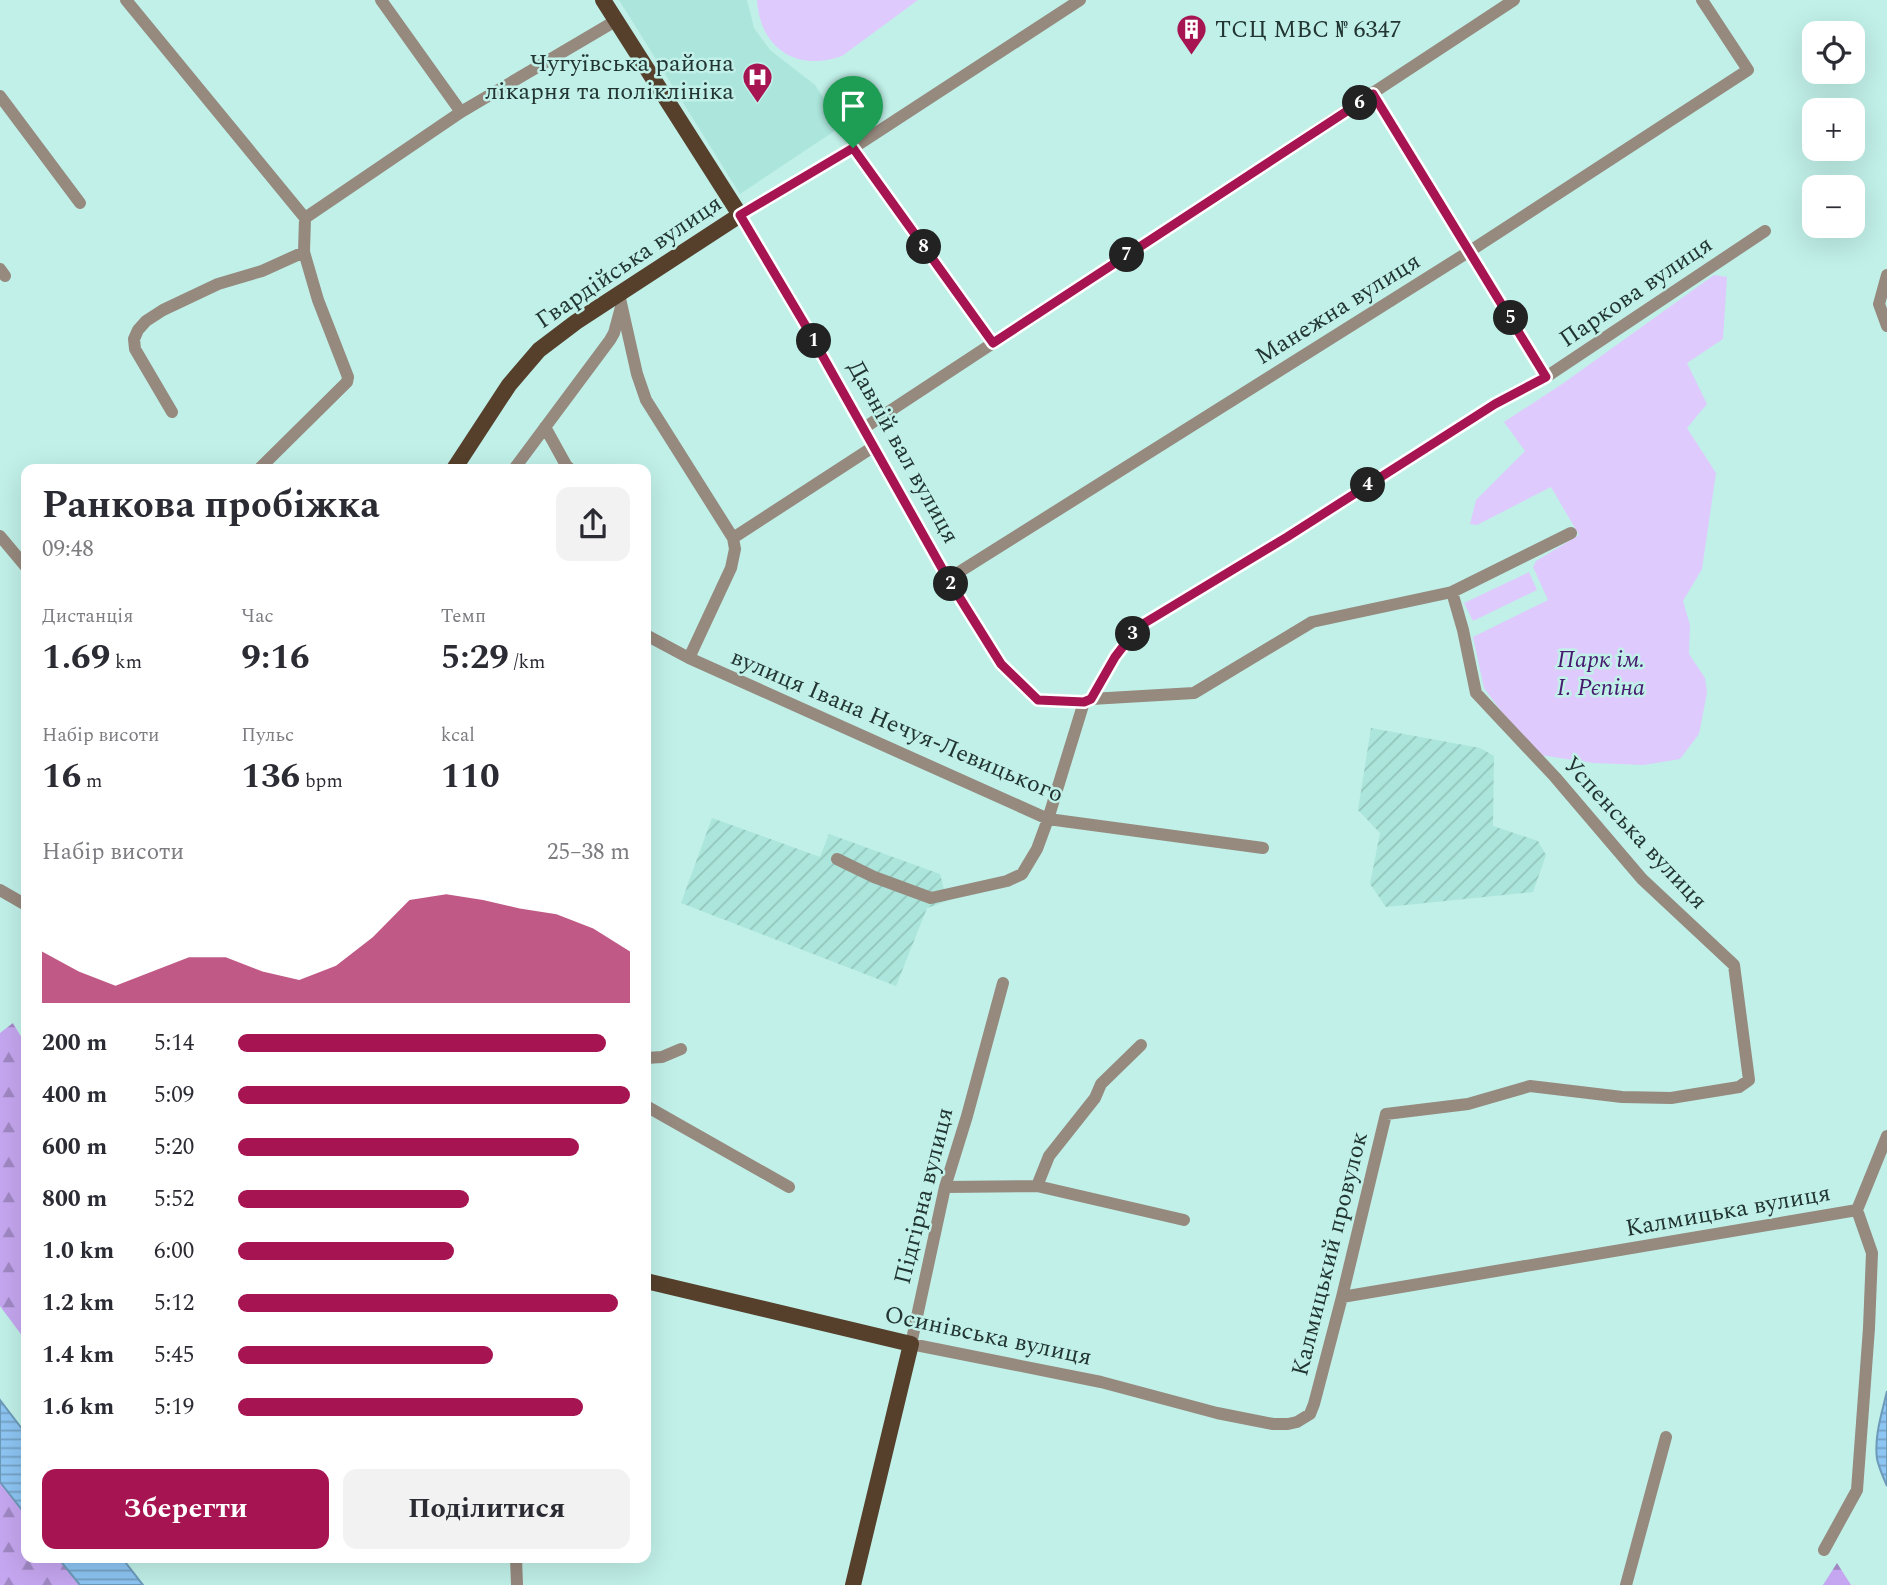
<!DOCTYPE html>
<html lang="uk">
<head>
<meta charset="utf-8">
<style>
  :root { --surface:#fff; --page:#f2f2f3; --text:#2b2b33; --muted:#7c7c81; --accent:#a61452 }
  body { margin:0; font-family:Spectral,serif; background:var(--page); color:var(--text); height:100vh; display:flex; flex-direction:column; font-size:26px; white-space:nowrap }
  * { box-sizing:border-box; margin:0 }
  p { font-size:23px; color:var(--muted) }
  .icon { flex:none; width:38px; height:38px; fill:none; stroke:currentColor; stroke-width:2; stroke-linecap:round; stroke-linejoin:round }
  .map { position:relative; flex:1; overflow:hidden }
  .drawer { position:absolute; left:21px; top:464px; width:630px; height:1099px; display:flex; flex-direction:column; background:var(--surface); border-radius:14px; box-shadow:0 7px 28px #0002 }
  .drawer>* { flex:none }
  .buttons { position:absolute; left:1802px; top:21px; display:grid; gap:14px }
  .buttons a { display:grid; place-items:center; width:63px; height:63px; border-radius:14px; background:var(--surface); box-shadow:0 7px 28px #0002; font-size:35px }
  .pin { position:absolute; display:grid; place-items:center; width:60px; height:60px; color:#fff; margin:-72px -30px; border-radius:50% 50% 50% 0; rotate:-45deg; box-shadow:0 0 7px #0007 }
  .pin .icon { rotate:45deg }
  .km { position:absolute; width:35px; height:35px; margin:-18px; border-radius:50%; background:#222; color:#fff; font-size:19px; line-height:35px; text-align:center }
  .round { display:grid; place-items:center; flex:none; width:74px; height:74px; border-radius:14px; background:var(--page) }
  .headline { display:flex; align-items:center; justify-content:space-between; height:119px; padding:0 21px }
  h1 { font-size:38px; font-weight:700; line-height:52px }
  .figures { display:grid; grid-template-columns:repeat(3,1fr); gap:10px; height:119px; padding:7px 21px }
  .figures div { display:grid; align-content:center }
  .figures b { font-size:35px; font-weight:700 }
  .figures small { font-size:19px; font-weight:400 }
  .figures p { font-size:19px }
  .chart { height:196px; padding:14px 21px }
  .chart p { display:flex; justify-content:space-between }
  .chart svg { width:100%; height:126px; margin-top:7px; fill:var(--accent); opacity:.7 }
  .action { display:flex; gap:14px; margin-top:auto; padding:14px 21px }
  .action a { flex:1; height:80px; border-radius:14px; background:var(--accent); color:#fff; font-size:28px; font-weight:700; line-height:80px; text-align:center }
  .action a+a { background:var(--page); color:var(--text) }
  ul { padding:0 21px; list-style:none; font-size:23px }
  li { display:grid; grid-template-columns:112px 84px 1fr; align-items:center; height:52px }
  li i { height:18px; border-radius:9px; background:var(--accent) }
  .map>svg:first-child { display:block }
</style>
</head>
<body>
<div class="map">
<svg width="1887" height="1585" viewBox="0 0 1887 1585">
  <defs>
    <pattern id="industrial-furrows" width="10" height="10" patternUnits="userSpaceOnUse" patternTransform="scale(1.75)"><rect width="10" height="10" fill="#abe5db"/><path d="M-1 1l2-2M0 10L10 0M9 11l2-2" fill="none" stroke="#93c5bc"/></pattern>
    <pattern id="forest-firs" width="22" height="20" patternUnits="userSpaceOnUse" patternTransform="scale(1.75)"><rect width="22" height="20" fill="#c5a6f0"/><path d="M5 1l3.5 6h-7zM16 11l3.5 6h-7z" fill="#a088c3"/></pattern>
    <pattern id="water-rules" width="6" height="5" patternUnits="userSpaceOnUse" patternTransform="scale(1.75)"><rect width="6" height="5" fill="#8dc5f3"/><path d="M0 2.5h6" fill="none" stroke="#73a1c5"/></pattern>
  </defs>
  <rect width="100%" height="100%" fill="#c0f0e8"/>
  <path fill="#abe5db" d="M619,0H747L754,28L770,50L815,85L842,126L740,194Z"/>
  <path fill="url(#industrial-furrows)" d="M1371,728L1480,748L1494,756L1493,826L1538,841L1546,855L1533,892L1386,907L1370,884L1380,833L1358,810Z
    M712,818L820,857L829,834L940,874L947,901L927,908L896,986L681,903Z"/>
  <path fill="url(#forest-firs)" d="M13,1023L26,1045V1341L0,1306V1033Z
    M0,1482L26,1515V1558H57L80,1585H0Z
    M1837,1563L1851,1585H1823Z"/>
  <path fill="#dfcafd" d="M757,0H918L842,56C797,72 760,49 757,0Z
    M1714,275L1727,277L1723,339L1687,363L1707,404L1687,428L1716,473L1702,569L1683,601L1690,625L1689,654L1705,678L1707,693L1699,734L1680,759L1644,765L1593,763L1533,754L1484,688L1473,637L1548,600L1533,567L1536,561L1579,535L1551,487L1477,525L1470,524L1476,500L1525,451L1504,422L1565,382Z
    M1529,572L1537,590L1473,621L1464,603Z"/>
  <path fill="url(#water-rules)" stroke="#6d9ab9" stroke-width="2" d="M1887,1391V1486C1883,1477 1879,1468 1877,1459C1874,1436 1882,1413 1887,1391Z
    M0,1400L26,1434V1515L0,1482Z
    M58,1558H122L143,1585H80Z"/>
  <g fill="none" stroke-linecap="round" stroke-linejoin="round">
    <path stroke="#96897e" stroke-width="12" d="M126,0L305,218L304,252L318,300L348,377L347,382L259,469
      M381,0L461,112
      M1080,0L853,148L740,215L804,323L948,579L1001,664L1038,700L1084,702L1091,699L1194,693L1312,622L1452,592L1571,533
      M1373,94L1546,377
      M0,96L80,203
      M853,148L993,343
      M305,218L461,112L617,20
      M0,269L5,276
      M1887,275L1879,304L1887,326
      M619,294L637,374L646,400L733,538L735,549L731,568L689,658
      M172,412L135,349L134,339L138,330L146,321L163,310L218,284L262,271L304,252
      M545,427L566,465L570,469
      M864,428L1514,0
      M514,469L610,340L614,333L621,307
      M0,536L26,567
      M733,538L873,447
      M948,579L1470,251L1748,70L1702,0
      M646,635L689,658L1048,819L1263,848
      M1091,699L1115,657L1138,627L1287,537L1495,404L1546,377L1765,231
      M837,859L874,877L931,898L1007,881L1022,874L1037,849L1048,819L1084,702
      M0,890L26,905
      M1003,983L967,1116L945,1187L911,1344L1101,1382L1217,1413L1273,1424H1288L1297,1422L1310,1414L1314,1404L1342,1297L1386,1114L1468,1104L1530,1086L1622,1097L1671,1098L1739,1087L1749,1080L1734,965L1642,879L1555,777L1476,693L1463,630L1452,592
      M646,1058L662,1057L681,1049
      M646,1106L789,1187
      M1037,1186L1049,1156L1095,1098L1101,1084L1141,1045
      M945,1187L1037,1186L1184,1220
      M1857,1210L1887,1136
      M1342,1297L1857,1210
      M1824,1550L1857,1490L1869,1328L1872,1253L1857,1210
      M516,1558L517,1585
      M1626,1585L1666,1437"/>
    <path stroke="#56402c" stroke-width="16" d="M454,469L509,385L539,350L576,322L740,215L603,0
      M646,1281L911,1344L853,1585"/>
  </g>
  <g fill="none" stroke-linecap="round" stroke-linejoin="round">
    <defs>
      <path id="route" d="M1373,94L1546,377L1495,404L1287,537L1138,627L1115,657L1091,699L1084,702L1038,700L1001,664L948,579L804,323L740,215L853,148L993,343Z"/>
    </defs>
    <use href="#route" stroke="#fff" stroke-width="14"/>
    <use href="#route" stroke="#a61452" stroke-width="9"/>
  </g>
  <defs>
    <symbol id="building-pin" viewBox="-11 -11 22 30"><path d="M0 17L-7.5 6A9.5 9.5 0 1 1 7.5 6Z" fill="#a61452" stroke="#c0f0e8"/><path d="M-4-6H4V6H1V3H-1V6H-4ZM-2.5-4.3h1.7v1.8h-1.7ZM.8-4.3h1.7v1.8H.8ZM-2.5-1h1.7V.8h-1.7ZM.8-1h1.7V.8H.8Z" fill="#fff"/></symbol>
    <symbol id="hospital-pin" viewBox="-11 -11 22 30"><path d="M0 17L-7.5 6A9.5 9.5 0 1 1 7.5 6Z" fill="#a61452" stroke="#c0f0e8"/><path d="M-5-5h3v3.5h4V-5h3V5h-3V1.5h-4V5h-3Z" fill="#fff"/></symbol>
  </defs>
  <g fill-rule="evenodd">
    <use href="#building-pin" x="1174" y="12" width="35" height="47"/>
    <use href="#hospital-pin" x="740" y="60" width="35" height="47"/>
  </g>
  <g text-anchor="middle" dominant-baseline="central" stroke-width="5" stroke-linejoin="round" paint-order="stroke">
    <g font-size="24" fill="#223532" stroke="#c0f0e8" text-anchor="start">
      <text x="1215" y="30">ТСЦ МВС № 6347</text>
      <text x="734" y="64" text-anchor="end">Чугуївська района<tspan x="734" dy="28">лікарня та поліклініка</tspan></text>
    </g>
    <g font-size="24" fill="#223532" stroke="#c0f0e8">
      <text transform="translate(629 262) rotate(-34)">Гвардійська вулиця</text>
      <text transform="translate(1636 292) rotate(-34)">Паркова вулиця</text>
      <text transform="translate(1338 309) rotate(-32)">Манежна вулиця</text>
      <text transform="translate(903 452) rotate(61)">Давній вал вулиця</text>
      <text transform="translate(897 726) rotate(23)">вулиця Івана Нечуя-Левицького</text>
      <text transform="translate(1635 833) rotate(47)">Успенська вулиця</text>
      <text transform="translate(924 1196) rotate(-76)">Підгірна вулиця</text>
      <text transform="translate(1728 1211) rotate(-10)">Калмицька вулиця</text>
      <text transform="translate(1330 1254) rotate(-76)">Калмицький провулок</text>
      <text transform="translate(988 1336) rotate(12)">Осинівська вулиця</text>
    </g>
    <g font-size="24" font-style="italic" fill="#471a6f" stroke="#c0f0e8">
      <text x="1601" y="660">Парк ім.<tspan x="1601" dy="28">І. Рєпіна</tspan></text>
    </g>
  </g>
</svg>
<div class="buttons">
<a><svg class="icon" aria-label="locate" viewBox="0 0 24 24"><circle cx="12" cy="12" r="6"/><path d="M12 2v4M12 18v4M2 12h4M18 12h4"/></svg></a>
<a>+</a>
<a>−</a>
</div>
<div class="pin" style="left:853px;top:148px;background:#1e9e55"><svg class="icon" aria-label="arrive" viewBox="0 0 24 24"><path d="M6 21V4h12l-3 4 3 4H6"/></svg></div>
<b class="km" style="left:814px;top:341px">1</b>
<b class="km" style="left:951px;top:584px">2</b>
<b class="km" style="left:1133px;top:634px">3</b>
<b class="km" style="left:1368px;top:485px">4</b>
<b class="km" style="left:1511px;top:318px">5</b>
<b class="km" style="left:1360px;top:103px">6</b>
<b class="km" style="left:1127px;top:255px">7</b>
<b class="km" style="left:924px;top:247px">8</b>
<section class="drawer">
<div class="headline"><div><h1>Ранкова пробіжка</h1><p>09:48</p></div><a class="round"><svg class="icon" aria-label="share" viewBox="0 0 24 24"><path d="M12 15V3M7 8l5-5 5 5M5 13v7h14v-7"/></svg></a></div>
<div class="figures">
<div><p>Дистанція</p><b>1.69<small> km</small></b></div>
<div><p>Час</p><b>9:16</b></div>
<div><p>Темп</p><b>5:29<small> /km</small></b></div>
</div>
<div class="figures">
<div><p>Набір висоти</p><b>16<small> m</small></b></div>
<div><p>Пульс</p><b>136<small> bpm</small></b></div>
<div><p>kcal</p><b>110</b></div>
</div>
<div class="chart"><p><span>Набір висоти</span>25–38 m</p>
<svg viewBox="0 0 160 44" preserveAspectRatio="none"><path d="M0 44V26L10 33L20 38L30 33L40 28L50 28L60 33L70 36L80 31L90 21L100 8L110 6L120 8L130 11L140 13L150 18L160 26V44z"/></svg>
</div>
<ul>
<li><b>200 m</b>5:14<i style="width:94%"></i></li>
<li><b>400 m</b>5:09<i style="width:100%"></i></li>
<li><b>600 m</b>5:20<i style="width:87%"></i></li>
<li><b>800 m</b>5:52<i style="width:59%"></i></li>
<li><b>1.0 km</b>6:00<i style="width:55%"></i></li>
<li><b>1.2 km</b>5:12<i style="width:97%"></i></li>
<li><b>1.4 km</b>5:45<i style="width:65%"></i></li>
<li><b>1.6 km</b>5:19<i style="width:88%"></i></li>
</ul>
<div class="action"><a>Зберегти</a><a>Поділитися</a></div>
</section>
</div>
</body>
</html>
